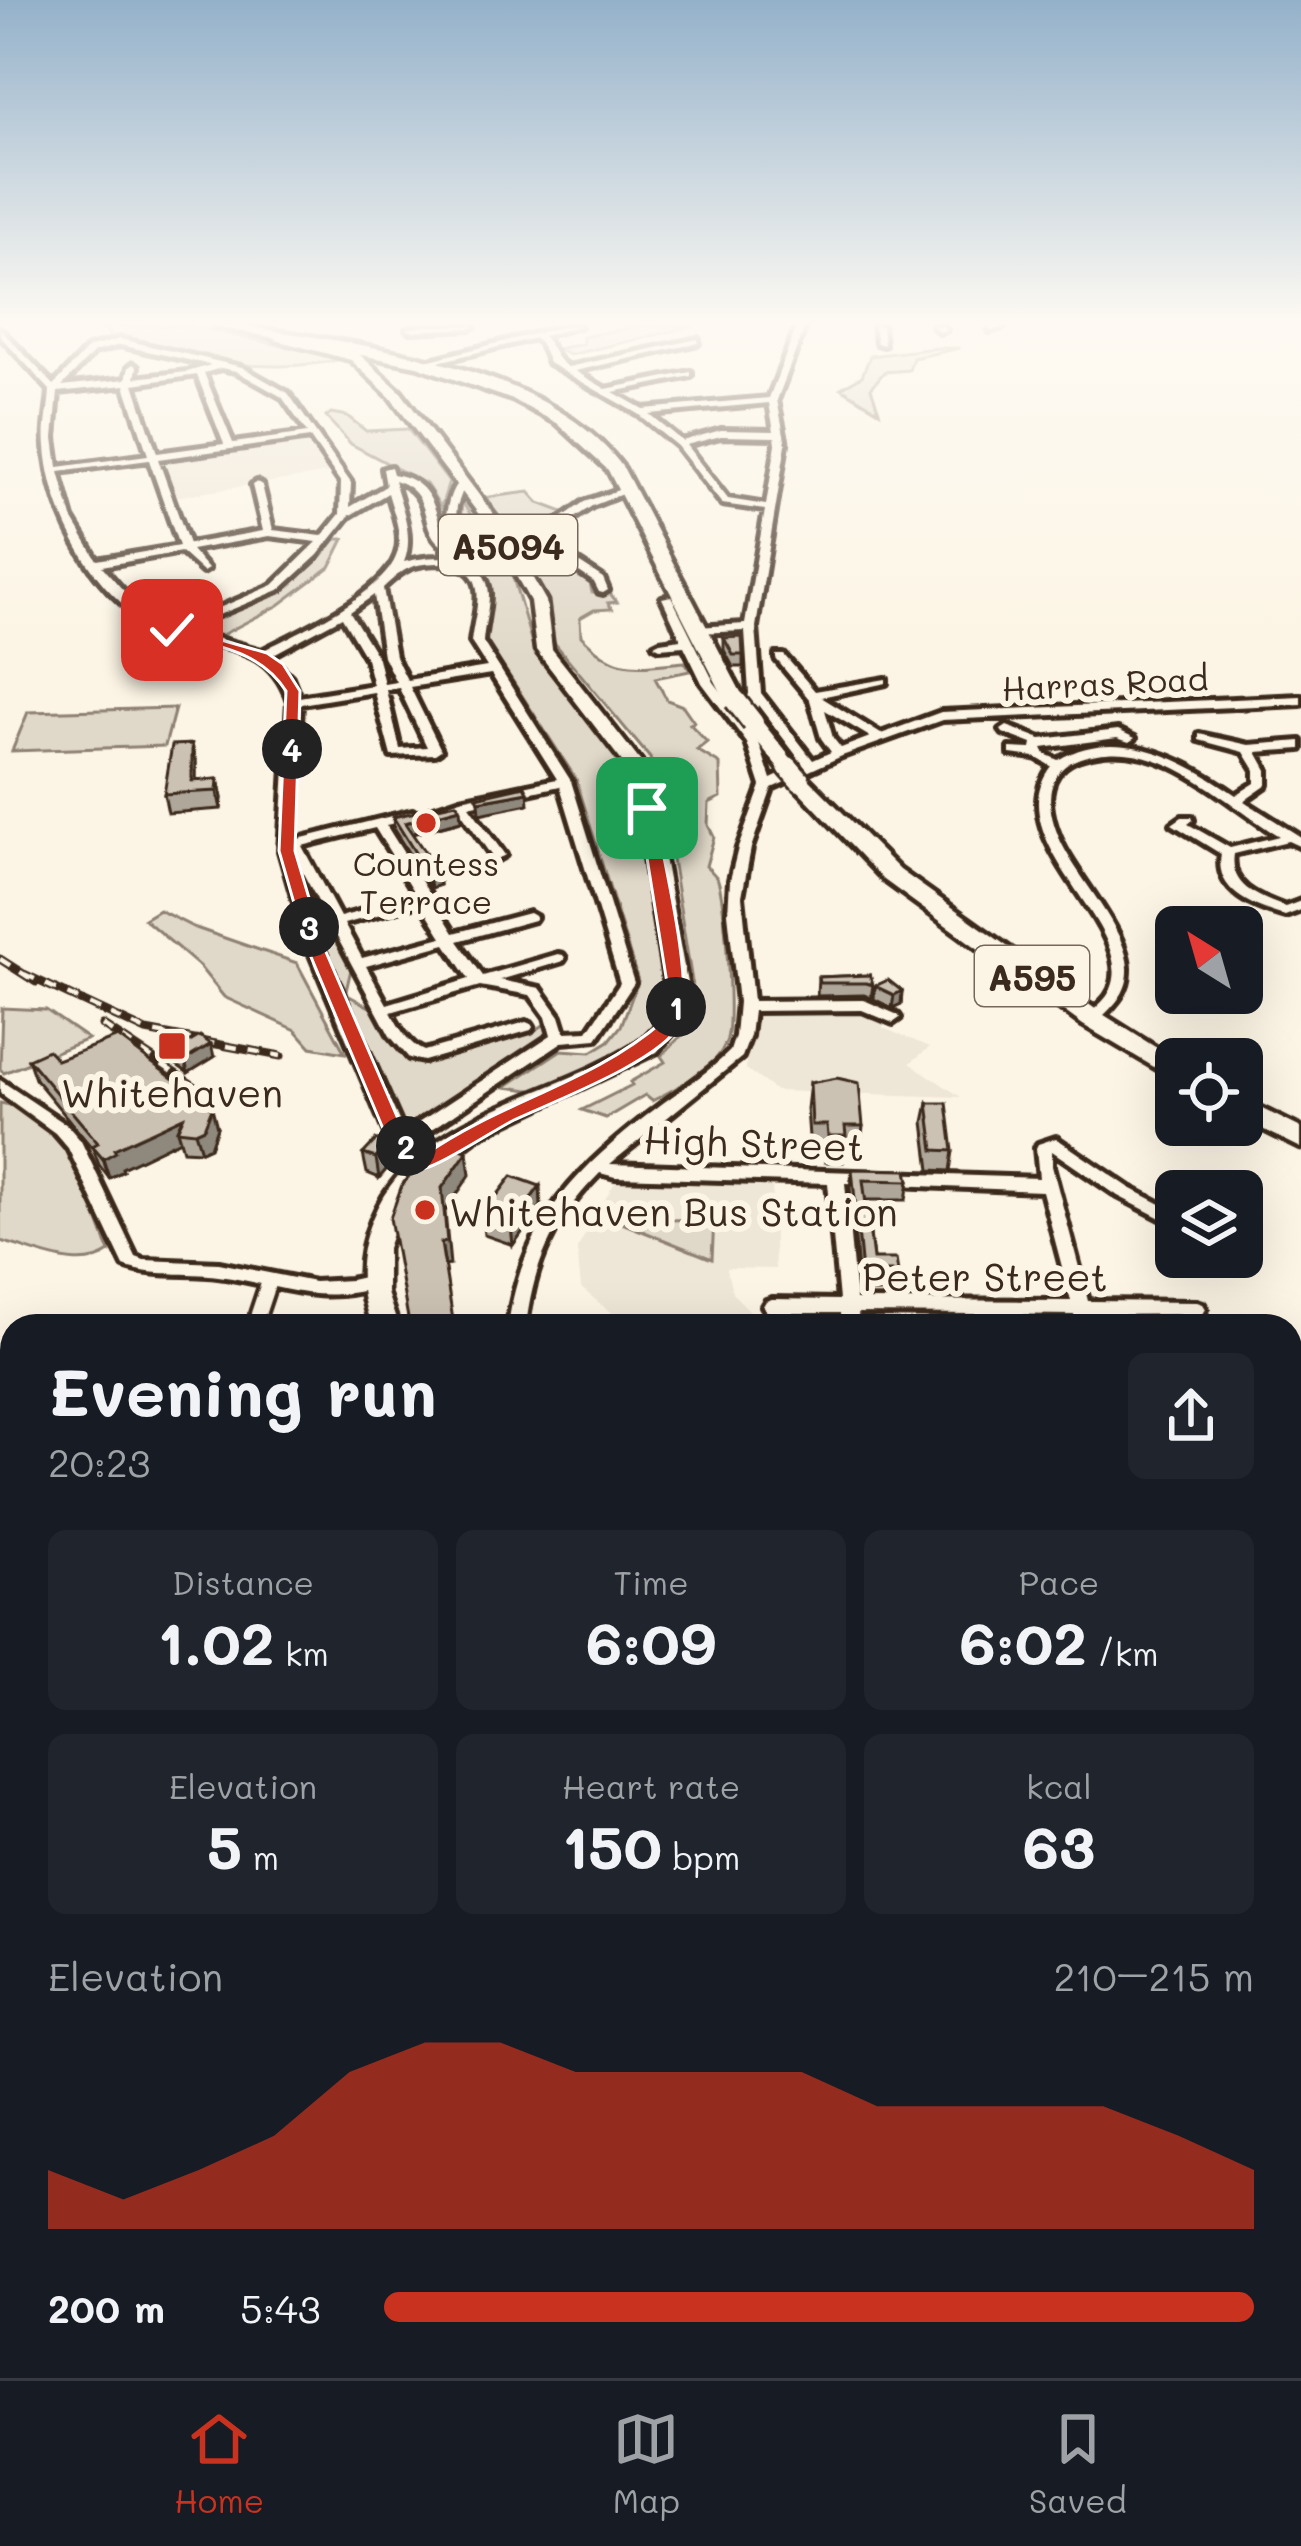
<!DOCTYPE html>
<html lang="en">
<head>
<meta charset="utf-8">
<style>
  :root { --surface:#171b24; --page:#20242c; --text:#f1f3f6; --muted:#9ea1a6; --line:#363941; --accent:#c8321e }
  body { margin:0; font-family:Mali,sans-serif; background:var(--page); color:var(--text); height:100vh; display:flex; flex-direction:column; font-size:45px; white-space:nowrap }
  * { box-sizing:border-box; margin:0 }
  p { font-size:39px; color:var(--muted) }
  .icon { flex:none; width:66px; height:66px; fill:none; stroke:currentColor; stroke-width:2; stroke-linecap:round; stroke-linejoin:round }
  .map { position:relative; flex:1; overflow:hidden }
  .side { position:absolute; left:0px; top:1314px; width:1302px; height:1065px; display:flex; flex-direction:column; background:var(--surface); border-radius:36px 36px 0 0; box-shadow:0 12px 48px #0002 }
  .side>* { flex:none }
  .needle { width:78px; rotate:323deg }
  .fabs { position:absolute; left:1155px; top:906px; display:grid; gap:24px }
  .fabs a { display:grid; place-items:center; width:108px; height:108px; border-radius:18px; background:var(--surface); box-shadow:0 12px 48px #0002; font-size:60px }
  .pin { position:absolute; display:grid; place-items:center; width:102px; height:102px; color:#fff; margin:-51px; border-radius:24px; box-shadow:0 6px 18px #0006 }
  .km { position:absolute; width:60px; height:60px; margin:-30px; border-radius:50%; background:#222; color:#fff; font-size:33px; line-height:60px; text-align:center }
  .round { display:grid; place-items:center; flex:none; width:126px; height:126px; border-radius:18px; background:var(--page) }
  .headline { display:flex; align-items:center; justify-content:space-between; height:204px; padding:0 48px }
  h1 { font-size:66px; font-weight:700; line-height:90px }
  .stats { display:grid; grid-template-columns:repeat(3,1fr); gap:18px; height:204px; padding:12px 48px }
  .stats div { display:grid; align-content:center; border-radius:18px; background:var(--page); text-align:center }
  .stats b { font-size:60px; font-weight:700 }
  .stats small { font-size:33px; font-weight:400 }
  .stats p { font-size:33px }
  .chart { height:336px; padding:24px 48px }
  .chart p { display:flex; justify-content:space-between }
  .chart svg { width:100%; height:216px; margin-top:12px; fill:var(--accent); opacity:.7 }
  ul { padding:0 48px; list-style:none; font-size:39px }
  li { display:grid; grid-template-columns:192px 144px 1fr; align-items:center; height:90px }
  li i { height:30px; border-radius:15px; background:var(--accent) }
  .dock { display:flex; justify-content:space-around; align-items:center; height:168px; border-top:3px solid var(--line); background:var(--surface); font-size:33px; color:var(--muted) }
  .dock a { display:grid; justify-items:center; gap:6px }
  .dock .on { color:var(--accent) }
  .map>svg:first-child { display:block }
</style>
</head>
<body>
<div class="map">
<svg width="1301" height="2378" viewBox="0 0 1301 2378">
  <rect width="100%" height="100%" fill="#fcf5e5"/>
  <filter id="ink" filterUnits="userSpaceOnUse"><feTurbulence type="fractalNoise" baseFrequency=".00833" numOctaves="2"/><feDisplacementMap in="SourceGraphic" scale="24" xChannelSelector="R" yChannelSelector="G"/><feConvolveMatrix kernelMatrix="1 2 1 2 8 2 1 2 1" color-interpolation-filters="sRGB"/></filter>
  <g filter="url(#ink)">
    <path fill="#eee6d6" d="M310,440L329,473L175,497L163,459Z
      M749,1008H862L884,1017L883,1028L930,1047L910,1063L961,1097L776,1091L746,1069Z
      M615,1182L772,1183L775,1269L726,1268L733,1294L750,1311L768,1318V1326H637L619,1319L581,1288L577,1249Z"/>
    <path fill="#e0d8c8" stroke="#8e8173" stroke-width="3" d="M101,326H190L342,359C307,367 264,368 227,363C188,357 154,340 114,340Z
      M636,326H694L570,355L556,349L583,344V337Z
      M937,348H960L913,358L909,370L884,372L871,388L879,411L841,388L862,376L870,356Z
      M331,413L347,416L366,431L408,429L449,482L441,507L426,484L351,444L326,417Z
      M529,492L539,503L566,513L538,530L536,541L590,583L592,592L608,591L617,602L608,603L612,609L594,610L580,618L581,636C618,674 634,666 685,662L690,671L655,678L667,700L683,706L694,722L690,724L707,742L697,750L720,764L721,797L709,803L708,825L714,837L706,866C711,871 716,875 718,880C725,902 734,1022 726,1042C715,1071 678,1087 652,1101L645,1095L606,1118L582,1110L632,1085L630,1082L665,1062L661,1056L689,1028L695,1000L663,804L650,758L552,640L545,606L526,557L482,498Z
      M462,502L512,574L534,650L623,760L634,786L667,1005L654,1029L632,1048L538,1091L505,1087L561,1050L591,1052L609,1041L621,1026L638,981L576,779L486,640C485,600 509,577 457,558Z
      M333,539H344L330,567L279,605L220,636L178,628L162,619C231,623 290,593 333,539Z
      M175,708L165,746L12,751L28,712Z
      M294,858L351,969L346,991L324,949Z
      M159,910L193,927L297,963L345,1053L311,1047L296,1030L224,997L199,966L144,919Z
      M344,993L375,1010L397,1048L423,1062L531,1033L545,1024L552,1036L406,1130Z
      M2,1008L46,1010L88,1039L4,1073L0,1069Z
      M0,1103C67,1112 88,1199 110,1252C79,1274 35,1249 0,1241Z
      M714,1219L712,1259L617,1221Z"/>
    <path fill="#b7ad9e" stroke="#85796b" stroke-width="3" d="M0,1705L12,1708V2191L0,2187Z
      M0,2236L12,2240V2361L0,2359Z"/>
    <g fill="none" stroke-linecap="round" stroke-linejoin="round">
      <defs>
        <path id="pedestrian-far1" d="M261,1326L258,1314L269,1281"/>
        <path id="pedestrian" d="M465,2367V2378"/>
        <path id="minor" d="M426,326H474L470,328L411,331L407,329Z
          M566,326H579L542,336C555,348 552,357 568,367L698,339V343L575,371L606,389L691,372V376L613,392L643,409L769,398L797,326H805L777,400L786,444L756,627L761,693L813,760L831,752L821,738L810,700L776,659V655H784L815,691L886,679V683L821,697L881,734L941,712L1301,696V704L942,720L842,756L772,788L751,848L742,896L753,1001L864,1000L898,1015L900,1018L893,1023L862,1010L753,1011L750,1036L742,1057L610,1164L1039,1178L1036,1148L1038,1144L1056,1138L1130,1188L1176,1212V1226L1118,1196L1052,1151V1166L1088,1301L1197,1302L1203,1304L1206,1309L1203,1314L1092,1315L1095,1326H1077L1074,1315L858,1313L859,1326H841L840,1313H772L766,1311L763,1306L766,1301L772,1299L839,1300L828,1183L615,1177L600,1173C554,1219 534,1262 526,1326H508C523,1218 580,1166 663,1103C686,1086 710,1071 730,1051L735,1036L738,1002L728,913L730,880L738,848L761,786L747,743L702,683L684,646L660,648L654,645L660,642L681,639L662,598L671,596L714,682L743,721L749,693L745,631L697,633L691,630L697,627L745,624L765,510L722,504L677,446L638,414L549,363L541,344L535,338L422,366L418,363ZM769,403L774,431L721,430L682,441L649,414ZM721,436L775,437L776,444L766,505L728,499L686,445ZM758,705L803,764L771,779L759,743L752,733ZM825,710L870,737L841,748L833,738ZM845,1183L1042,1191L1071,1301L856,1300Z
          M874,326H882L884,345L877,343Z
          M933,326H942L946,330L939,332Z
          M994,326H1005L990,331V327Z
          M0,329L54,385L88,348L120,339L242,367L288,393L351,483L350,507L386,486L383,469L391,467L393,474C432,481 434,507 444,538C446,518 446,493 461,479L466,482L457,506L453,552L448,555L443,552V546C417,530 436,493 394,480C401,506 415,535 404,562C434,554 487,551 489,594C489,610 484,626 483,642L571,781L634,983L597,1039L562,1042L413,1142L433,1165L431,1169H419L385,1131L307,945L280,851L289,701C267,639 219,651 168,632C99,606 50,516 46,446C44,427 49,409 50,390L0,336ZM120,345L211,365L187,372L135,378L137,367L133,364L129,367L126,379L62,386L94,352ZM221,368L236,371L282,397L307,433L233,443L204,373ZM197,375L224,444L157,453L134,384ZM125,385L148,455L58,467L54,438L58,392ZM310,438L341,483L340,514L322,536L273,530L262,485L257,482L252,485L263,531L189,544L158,459ZM149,460L179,546L97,560L72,518L59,472ZM388,493C393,511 402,532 398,550C390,592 298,632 262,651L180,628L157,618L209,619L281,589L318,555L349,516ZM269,536L317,542L273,585L207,613H149L122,589L102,566L181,552L203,572L208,569L191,550ZM444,563C493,570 475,607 471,642L487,667L407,680L395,656L383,588C405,567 413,563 444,563ZM374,595L383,656L396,682L384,684L378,658L350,612ZM342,617L366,658L373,685L299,697L291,677L270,656ZM491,674L557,779L461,799L431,809L437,813L458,808L493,858L498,859L505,855L469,806L560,786L620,983L588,1031L565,1032L560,1016L540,988L500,980L563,961L565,958L563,955L558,954L483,976L458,941L534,920L536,917L529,913L454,933L386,825L417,818V812L412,811L294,840L301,704L374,692L391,756L435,754L441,750L410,687ZM399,688L427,747L400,749L386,690ZM375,828L417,896L340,917L302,846ZM297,862L390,1036L409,1058L424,1061L531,1030L533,1027L531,1024L526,1022L424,1051C408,1044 399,1027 391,1012L480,986L530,995L546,1017L551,1035L404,1132L321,945ZM421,903L442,937L362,958L344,924ZM446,944L469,979L387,1004L366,966Z
          M624,488L632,490L592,506L552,533L557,548L603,578L608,590L603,593L599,592L594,582L548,551L542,532L584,502Z
          M1007,726L1041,739L1118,730L1135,738L1129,742L1117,738L1042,748L1045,754L1058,760C1117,724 1186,760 1236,795L1255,783V770L1244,752L1199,740V734L1249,745L1301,741V749L1257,752L1267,770V785L1244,801L1301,837V847L1288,841L1234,854C1229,887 1259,897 1285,907L1301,901V910L1285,916C1254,907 1214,892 1221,854L1172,824L1182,817H1192L1193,820L1188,824L1230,848L1279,836C1224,803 1167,742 1097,754C1081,757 1066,761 1057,775C1043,796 1053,826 1063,846C1080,880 1127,931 1128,968C1129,993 1113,1006 1097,1022H1087L1085,1019L1087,1016C1093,1010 1102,1003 1107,996C1150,934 993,841 1051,766L1035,757L1010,754V748L1031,749L1032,744L1003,733L1001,730Z
          M0,1080L67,1125L81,1141L136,1257L144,1260L219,1263L314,1282L350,1280L372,1275L378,1277L381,1282L378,1287C312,1306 282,1284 218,1276C187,1272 154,1277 124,1266L68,1148L55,1133L0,1093Z
          M1301,1593V1611L1290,1612V1594Z
          M1301,2338V2366L1290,2367V2339Z
          M574,2367H602L603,2378H575Z
          M687,2367H716L711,2378H682Z
          M769,2367H797L799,2378H771Z
          M948,2367H1059L1052,2378H947L945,2373Z"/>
        <path id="secondary" d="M1290,2225L1301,2229V2311L1290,2306Z
          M316,2367H356L355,2378H315Z"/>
        <path id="primary" d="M280,333L359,354L400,391L504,528L546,601L552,649L648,771L687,983L682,1022L657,1052L480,1136L421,1180L402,1206L387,1248V1293L398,1326H372C357,1290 357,1255 372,1219C417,1110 553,1100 641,1041L660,1022L665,983L630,772L536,650L530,601L490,529L390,397L351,360L276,340Z
          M1290,2041H1301V2077H1290Z"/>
        <path id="trunk" d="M214,326H244C362,345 548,364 624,469L745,700L742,704L725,700L608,470L557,423L513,400L417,366Z
          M753,717L760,719L795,763V771H781L746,727L743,723Z
          M800,775L807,777L900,870L1101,1013L1176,1060V1080L1083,1025L884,880L793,785L790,781Z
          M1242,1099L1301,1128V1148L1242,1119Z"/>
      </defs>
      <use href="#pedestrian-far1" stroke="#3b2a1e" stroke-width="22"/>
      <use href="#pedestrian" stroke="#3b2a1e" stroke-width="27"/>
      <use href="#minor" stroke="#3b2a1e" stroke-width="10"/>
      <use href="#secondary" stroke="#3b2a1e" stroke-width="9"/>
      <use href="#primary" stroke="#3b2a1e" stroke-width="9"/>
      <use href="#trunk" stroke="#3b2a1e" stroke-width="9"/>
      <use href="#pedestrian-far1" stroke="#fcf5e5" stroke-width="14"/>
      <use href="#pedestrian" stroke="#fcf5e5" stroke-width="18"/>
      <use href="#minor" fill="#fcf5e5" fill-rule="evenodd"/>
      <use href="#secondary" fill="#fcf5e5" fill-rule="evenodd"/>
      <use href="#primary" fill="#fcf5e5" fill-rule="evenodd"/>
      <use href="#trunk" fill="#fcf5e5" fill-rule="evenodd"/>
      <defs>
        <path id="rail" d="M0,959L36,982
          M24,974L146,1031L281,1056
          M102,1025L217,1101"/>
      </defs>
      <use href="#rail" stroke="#3b2a1e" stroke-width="9"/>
      <use href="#rail" stroke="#fcf5e5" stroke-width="4.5" stroke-dasharray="12" stroke-linecap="butt"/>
      <defs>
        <path id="trunk-bridge" d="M735,700L753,723
          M788,767L800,781"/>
      </defs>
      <use href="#trunk-bridge" stroke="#3b2a1e" stroke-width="26" stroke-linecap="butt"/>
      <use href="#trunk-bridge" stroke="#fcf5e5" stroke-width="20"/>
    </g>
    <path fill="#afa79a" stroke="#3b2a1e" stroke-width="3" d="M724,638L743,655V667H733L724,650Z
      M196,762V781L218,779L222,798L221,809L168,813L164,794Z
      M393,817L461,821L412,834L439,873L440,885L431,888L394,830Z
      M870,975L873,985L871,998L864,995L817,996L818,977Z
      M875,986L902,991L901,1004L892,1008L874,999Z
      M173,1052L214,1057L188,1073L177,1065Z
      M28,1059L57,1060L217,1127L210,1147L201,1151L183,1150L180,1140L122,1168L123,1171L109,1178L99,1165L93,1149L35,1079Z
      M810,1083L863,1126L860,1152H844L843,1162H825L824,1151H810L807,1109Z
      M928,1103L953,1151L950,1171L930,1170L924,1122Z
      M388,1145L391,1164L379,1178L367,1173L363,1154Z
      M852,1169L909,1181L906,1200H866L873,1259L898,1272L895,1292H860L850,1188Z
      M541,1206L513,1245L484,1235L482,1215Z
      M1290,1535H1301V1587H1290Z
      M1301,1698V1722L1296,1706Z"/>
    <path fill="#8f887d" stroke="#3b2a1e" stroke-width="3" d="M192,744L196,762V792L192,781Z
      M218,779L222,798L221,809L217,791Z
      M528,792L529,804L480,814L479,801Z
      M460,808L461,821L406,835L405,823Z
      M439,873L440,885L431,888L429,875Z
      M902,991L901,1004L892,1008L894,995Z
      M211,1044L214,1057L188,1073L185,1060Z
      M212,1108L217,1127L210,1147L201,1151L195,1132Z
      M183,1117L177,1130L180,1140L122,1168L123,1171L109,1178L103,1159L114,1149Z
      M388,1145L391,1164L379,1178L376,1158Z
      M467,1152L470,1175L445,1212L450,1265L445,1266L441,1243L442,1188Z
      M540,1186L541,1206L513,1245L511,1226Z
      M453,1320L454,1326H428Z
      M175,2367H190L183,2378H169Z"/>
    <path fill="#ccc2b3" stroke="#3b2a1e" stroke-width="3" d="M742,637L743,655H733L724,638Z
      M192,744V781L218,779L217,791L164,794L172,745Z
      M525,786L528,792L479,801L477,797Z
      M456,803L460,808L405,823L439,873L429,875L393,817Z
      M870,975L873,985L866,983H819L818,977Z
      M888,980L902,991L894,995L875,986Z
      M200,1036L211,1044L185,1060L173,1052Z
      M118,1037L212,1108L204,1128L195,1132L177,1130L183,1117L114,1149L116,1152L103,1159L92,1146L98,1143L28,1059L48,1050L57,1060Z
      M837,1078L859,1083L863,1126H845L846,1136H828L827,1125H812L810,1083Z
      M928,1103H947L953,1151L934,1150Z
      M376,1140L388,1145L376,1158L363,1154Z
      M446,1141L467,1152L442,1188L447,1242L441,1243L453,1320L428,1326H413L408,1318L390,1218L402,1185L418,1164Z
      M852,1169L907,1170L909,1181L863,1180L873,1259H896L898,1272H862Z
      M512,1176L540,1186L511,1226L482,1215Z
      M1290,1535H1301V1563H1290Z
      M92,2367H175L169,2378H111Z"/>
  </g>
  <linearGradient id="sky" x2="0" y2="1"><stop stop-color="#94b1ca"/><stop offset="0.49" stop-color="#fefaf3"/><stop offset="1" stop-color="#fefaf3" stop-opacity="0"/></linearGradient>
  <rect width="1301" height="659" fill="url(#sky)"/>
  <path fill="#c8321e" stroke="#fff" stroke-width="3" d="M172,626L267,653L283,664L300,691L295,851L323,945L402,1128L426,1154C500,1102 593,1082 662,1022L667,983L639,808L647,803L654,808C662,853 696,988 679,1025C663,1060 550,1103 514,1120C494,1130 431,1172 418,1169L384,1131L306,945L279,851L286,691C259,649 213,646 167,632Z"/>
  <g fill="#c8321e" stroke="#fcf5e5" stroke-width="4.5">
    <circle cx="426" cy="823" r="12"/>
    <rect x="157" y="1031" width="30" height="30" rx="6"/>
    <circle cx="425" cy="1210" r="12"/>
  </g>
  <g text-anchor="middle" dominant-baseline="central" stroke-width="12" stroke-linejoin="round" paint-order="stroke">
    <g font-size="33" fill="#3b2a1e" stroke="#fcf5e5">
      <text transform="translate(1105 682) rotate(-3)">Harras Road</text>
    </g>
    <g font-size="33" fill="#3b2a1e" stroke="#fcf5e5">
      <text x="426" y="862">Countess<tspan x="426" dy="38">Terrace</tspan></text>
    </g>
    <g fill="#fcf5e5" stroke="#75675a" stroke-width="3">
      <rect x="439" y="515" width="138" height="60" rx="9"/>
      <rect x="975" y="946" width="114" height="60" rx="9"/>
    </g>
    <g font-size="36" font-weight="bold" fill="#3b2a1e">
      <text x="508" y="545">A5094</text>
      <text x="1032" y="976">A595</text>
    </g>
    <g font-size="39" fill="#3b2a1e" stroke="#fcf5e5">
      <text x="172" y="1091">Whitehaven</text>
      <text x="449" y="1210" text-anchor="start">Whitehaven Bus Station</text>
    </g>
    <g font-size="39" fill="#3b2a1e" stroke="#fcf5e5">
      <text transform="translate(754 1142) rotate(2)">High Street</text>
      <text x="985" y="1275">Peter Street</text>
    </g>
  </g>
</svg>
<div class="fabs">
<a><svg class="needle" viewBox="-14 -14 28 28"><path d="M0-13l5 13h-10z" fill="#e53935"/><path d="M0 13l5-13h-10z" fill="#9ea1a6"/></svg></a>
<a><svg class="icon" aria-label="locate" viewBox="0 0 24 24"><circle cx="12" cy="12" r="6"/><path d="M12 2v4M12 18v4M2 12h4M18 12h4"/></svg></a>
<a><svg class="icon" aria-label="layers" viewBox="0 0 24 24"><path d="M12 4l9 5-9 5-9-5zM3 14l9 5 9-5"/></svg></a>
</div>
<div class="pin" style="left:647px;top:808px;background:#1e9e55"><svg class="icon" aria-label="arrive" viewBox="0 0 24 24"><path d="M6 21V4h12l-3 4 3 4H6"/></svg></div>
<div class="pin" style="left:172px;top:630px;background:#d93025"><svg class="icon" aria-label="check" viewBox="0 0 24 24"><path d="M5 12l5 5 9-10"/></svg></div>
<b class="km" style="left:676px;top:1007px">1</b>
<b class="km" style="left:406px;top:1146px">2</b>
<b class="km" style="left:309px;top:927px">3</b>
<b class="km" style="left:292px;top:749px">4</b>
<section class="side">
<div class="headline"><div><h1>Evening run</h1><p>20:23</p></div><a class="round"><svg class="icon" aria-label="share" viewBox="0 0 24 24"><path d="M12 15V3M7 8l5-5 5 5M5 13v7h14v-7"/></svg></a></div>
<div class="stats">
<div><p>Distance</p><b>1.02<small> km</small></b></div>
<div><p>Time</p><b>6:09</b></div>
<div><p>Pace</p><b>6:02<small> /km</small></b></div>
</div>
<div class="stats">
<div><p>Elevation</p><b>5<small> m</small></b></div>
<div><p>Heart rate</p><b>150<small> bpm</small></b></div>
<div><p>kcal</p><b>63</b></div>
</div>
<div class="chart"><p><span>Elevation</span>210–215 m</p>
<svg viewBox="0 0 160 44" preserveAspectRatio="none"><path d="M0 44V32L10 38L20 32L30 25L40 12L50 6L60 6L70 12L80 12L90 12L100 12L110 19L120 19L130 19L140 19L150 25L160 32V44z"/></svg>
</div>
<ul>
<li><b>200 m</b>5:43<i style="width:100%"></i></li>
</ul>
</section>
</div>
<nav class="dock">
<a class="on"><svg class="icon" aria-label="home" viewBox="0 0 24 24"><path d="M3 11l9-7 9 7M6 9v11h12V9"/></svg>Home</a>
<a><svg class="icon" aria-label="map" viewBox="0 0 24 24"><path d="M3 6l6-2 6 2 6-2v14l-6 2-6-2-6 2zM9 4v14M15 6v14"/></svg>Map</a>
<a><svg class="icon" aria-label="saved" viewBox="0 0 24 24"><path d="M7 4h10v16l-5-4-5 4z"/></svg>Saved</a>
</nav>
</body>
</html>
